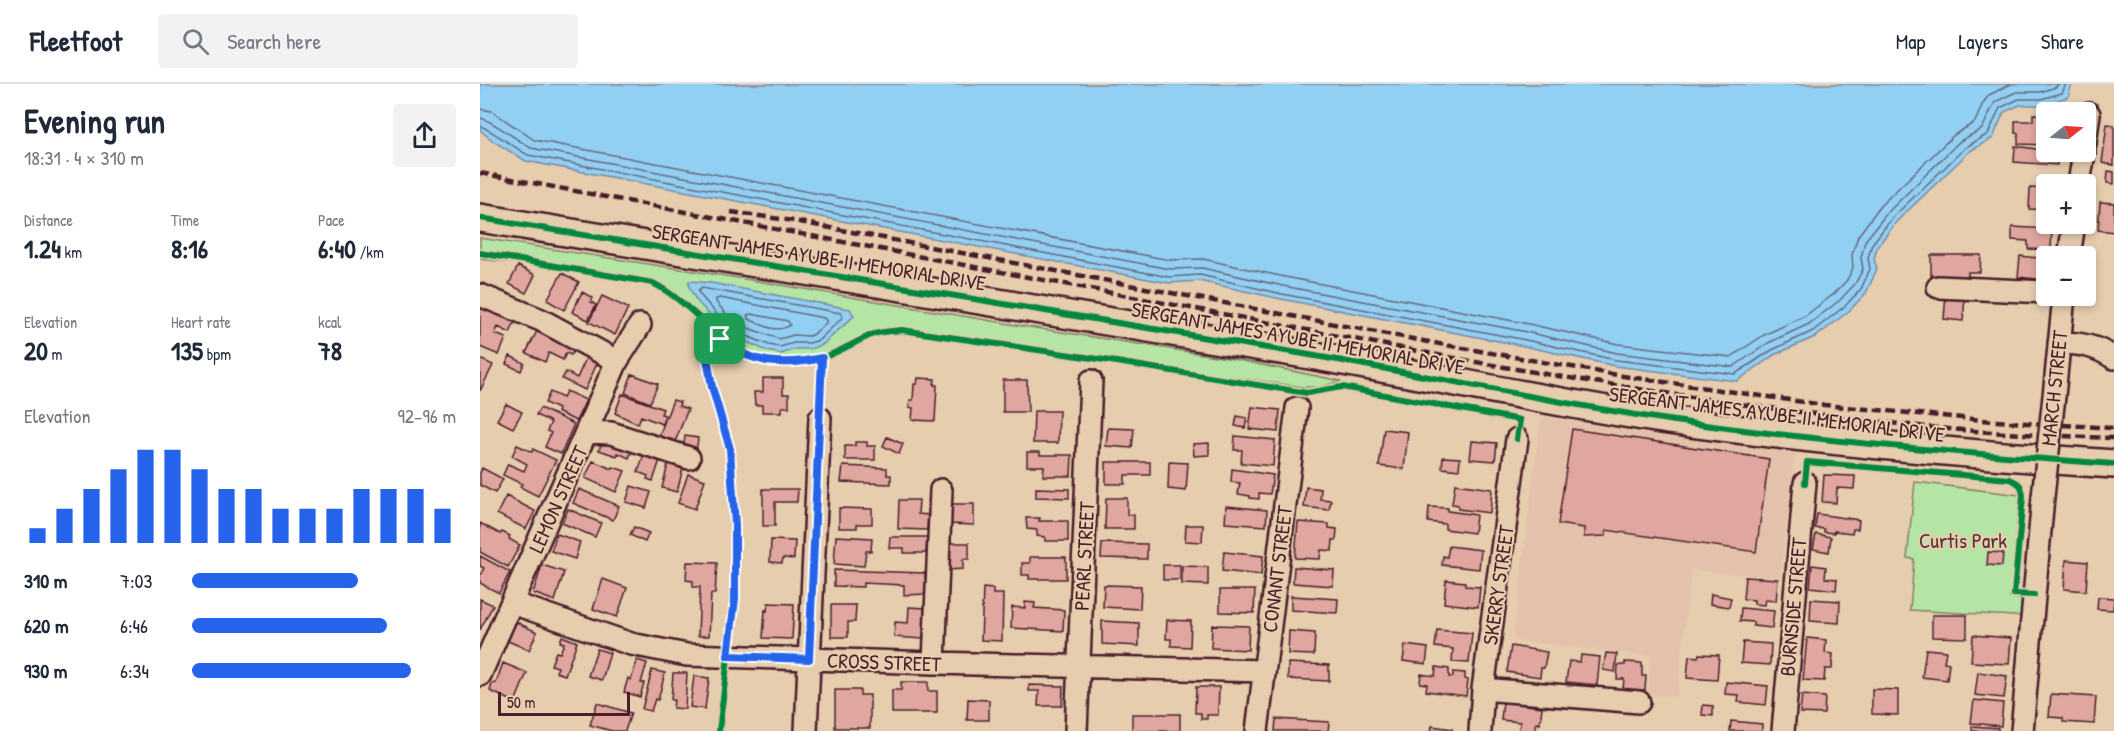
<!DOCTYPE html>
<html lang="en">
<head>
<meta charset="utf-8">
<style>
  :root { --surface:#fff; --page:#f2f2f3; --text:#1f2937; --muted:#747a83; --line:#e0e1e3; --accent:#2563eb }
  body { margin:0; font-family:"Patrick Hand",sans-serif; background:var(--page); color:var(--text); height:100vh; display:flex; flex-direction:column; font-size:22px; white-space:nowrap }
  * { box-sizing:border-box; margin:0 }
  p { font-size:20px; color:var(--muted) }
  .icon { flex:none; width:33px; height:33px; fill:none; stroke:currentColor; stroke-width:2; stroke-linecap:round; stroke-linejoin:round }
  .map { position:relative; flex:1; overflow:hidden }
  .panel { display:flex; flex-direction:column; background:var(--surface); width:480px }
  .panel>* { flex:none }
  .needle { width:39px; rotate:73deg }
  .controls { position:absolute; left:1556px; top:18px; display:grid; gap:12px }
  .controls a { display:grid; place-items:center; width:60px; height:60px; border-radius:6px; background:var(--surface); box-shadow:0 3px 9px #0003; font-size:30px }
  .scale { position:absolute; left:18px; bottom:15px; width:132px; box-sizing:border-box; padding-left:6px; border:3px solid #4a1f2b; border-top:0; font-size:16px; line-height:21px; white-space:nowrap; color:#4a1f2b; -webkit-text-stroke:4px #e5cdae; paint-order:stroke }
  .pin { position:absolute; display:grid; place-items:center; width:51px; height:51px; color:#fff; margin:-26px; border-radius:12px; box-shadow:0 3px 9px #0006 }
  .round { display:grid; place-items:center; flex:none; width:63px; height:63px; border-radius:6px; background:var(--page) }
  .headline { display:flex; align-items:center; justify-content:space-between; height:102px; padding:0 24px }
  h1 { font-size:33px; font-weight:700; line-height:45px }
  .figures { display:grid; grid-template-columns:repeat(3,1fr); gap:9px; height:102px; padding:6px 24px }
  .figures div { display:grid; align-content:center }
  .figures b { font-size:26px; font-weight:700 }
  .figures small { font-size:16px; font-weight:400 }
  .figures p { font-size:16px }
  .chart { height:168px; padding:12px 24px }
  .chart p { display:flex; justify-content:space-between }
  .chart svg { width:100%; height:108px; margin-top:6px; stroke:var(--accent); stroke-width:6 }
  ul { padding:0 24px; list-style:none; font-size:20px }
  li { display:grid; grid-template-columns:96px 72px 1fr; align-items:center; height:45px }
  li i { height:15px; border-radius:8px; background:var(--accent) }
  header { display:flex; align-items:center; gap:36px; box-sizing:border-box; height:84px; padding:0 30px; background:var(--surface); border-bottom:2px solid var(--line) }
  header strong { font-size:28px }
  nav { display:flex; gap:33px; margin-inline-start:auto; font-size:21px }
  .search { width:420px; height:54px; background:var(--page); display:flex; align-items:center; gap:15px; box-sizing:border-box; padding:0 21px; border-radius:6px; color:var(--muted); font-size:22px }
  main { display:flex; flex:1; min-height:0 }
  .map>svg:first-child { display:block }
</style>
</head>
<body>
<header>
<strong>Fleetfoot</strong>
<div class="search"><svg class="icon" aria-label="search" viewBox="0 0 24 24"><circle cx="10" cy="10" r="6"/><path d="M15 15l6 6"/></svg>Search here</div>
<nav><a>Map</a><a>Layers</a><a>Share</a></nav>
</header>
<main>
<section class="panel">
<div class="headline"><div><h1>Evening run</h1><p>18:31 · 4 × 310 m</p></div><a class="round"><svg class="icon" aria-label="share" viewBox="0 0 24 24"><path d="M12 15V3M7 8l5-5 5 5M5 13v7h14v-7"/></svg></a></div>
<div class="figures">
<div><p>Distance</p><b>1.24<small> km</small></b></div>
<div><p>Time</p><b>8:16</b></div>
<div><p>Pace</p><b>6:40<small> /km</small></b></div>
</div>
<div class="figures">
<div><p>Elevation</p><b>20<small> m</small></b></div>
<div><p>Heart rate</p><b>135<small> bpm</small></b></div>
<div><p>kcal</p><b>78</b></div>
</div>
<div class="chart"><p><span>Elevation</span>92–96 m</p>
<svg viewBox="0 0 160 44" preserveAspectRatio="none"><path d="M5 44V38M15 44V30M25 44V22M35 44V14M45 44V6M55 44V6M65 44V14M75 44V22M85 44V22M95 44V30M105 44V30M115 44V30M125 44V22M135 44V22M145 44V22M155 44V30"/></svg>
</div>
<ul>
<li><b>310 m</b>7:03<i style="width:63%"></i></li>
<li><b>620 m</b>6:46<i style="width:74%"></i></li>
<li><b>930 m</b>6:34<i style="width:83%"></i></li>
</ul>
</section>
<div class="map">
<svg width="1634" height="647" viewBox="0 0 1634 647">
  <rect width="100%" height="100%" fill="#e5cdae"/>
  <filter id="ink" filterUnits="userSpaceOnUse"><feTurbulence type="fractalNoise" baseFrequency=".0167" numOctaves="2"/><feDisplacementMap in="SourceGraphic" scale="12" xChannelSelector="R" yChannelSelector="G"/><feConvolveMatrix kernelMatrix="1 2 1 2 8 2 1 2 1" color-interpolation-filters="sRGB"/></filter>
  <g filter="url(#ink)">
    <path fill="#e4c1aa" d="M1061,333L1315,369L1300,493L1211,486L1197,612L1168,611L1171,572L1033,556Z"/>
    <path fill="#b5e5a4" stroke="#808268" stroke-width="1.5" d="M0,154L265,195L536,241L748,274L861,297L839,303H823L422,246L397,249L342,274L307,280L291,279L261,269L246,259L174,195L0,175Z
      M1435,398L1539,411L1530,514L1554,516L1552,533L1430,526L1434,475L1427,474Z"/>
    <path fill="#92d0f3" stroke="#7589a3" stroke-width="1.5" d="M0,0H1592L1588,13L1562,21H1540L1524,28L1513,54L1490,67L1417,137L1397,163L1394,175L1397,185L1386,209L1369,227L1337,252L1294,271L1257,297L1135,282L1039,261L801,215L719,197L689,199L46,77L13,57L0,46Z
      M209,197L231,199L370,225L374,232L342,261L330,265H315L301,270L287,267L246,249L216,216L209,203Z"/>
    <g fill="none" stroke-linecap="round" stroke-linejoin="round">
      <path stroke="#67667b" stroke-width="1.5" d="M0,25L12,27L54,56L690,176L723,175L805,193L1044,239L1138,260L1251,273L1284,251L1325,232L1354,210L1367,196L1373,184L1372,171L1378,152L1400,122L1474,51L1495,38L1503,19L1509,11L1531,0
        M0,34C10,35 40,58 51,64L690,185L722,184L803,202L1042,247L1137,269L1253,283L1288,259L1329,240L1360,216L1375,200L1383,185L1381,174L1385,157L1407,129L1480,57L1502,45L1515,18L1536,8H1560L1576,3L1578,0
        M0,42C7,43 38,66 48,71L689,193L720,191L802,210L1041,255L1136,276L1255,290L1292,266L1333,247L1365,222L1381,205L1390,185L1388,174L1392,160L1413,133L1486,63L1508,50L1520,24L1539,15H1561L1582,9L1586,0
        M222,204L361,229L363,233L339,256L329,259H314L300,263L289,261L250,245L221,212L218,207Z
        M240,214L344,234L347,238L335,249L329,252L314,251L299,255L254,239L236,218V215Z
        M271,230L308,237L310,241C297,250 282,241 269,235L267,231Z"/>
    </g>
    <path fill="#e0a6a0" stroke="#4a1f2b" stroke-width="1.5" d="M1553,30L1566,31V61L1538,60V49H1535V37H1553Z
      M1627,40L1634,41V81L1622,79Z
      M1535,62L1578,68L1577,81L1534,78Z
      M1628,87L1634,88V100L1627,99Z
      M1550,104L1566,105V126L1549,125Z
      M1620,118L1634,119V148L1618,146Z
      M1532,143L1572,145L1571,166L1548,165V157L1532,156Z
      M1451,171H1501L1500,188H1488V192H1451Z
      M1540,172L1566,175V196L1538,193Z
      M38,182L55,191L46,209L29,200Z
      M82,189L99,198L84,226L67,216Z
      M102,208L113,214L111,218L116,221L108,236L92,228Z
      M1466,210L1485,213L1483,237L1464,235Z
      M122,212L148,224L135,251L109,238Z
      M0,222L38,231L30,249L18,243L15,250L26,254L19,271L0,263Z
      M59,243L97,260L91,271L86,269L83,276L69,269L65,278L46,269Z
      M108,270L119,275L105,306L82,295L86,288L97,294Z
      M30,272L44,279L41,287L26,280Z
      M0,275L13,281L0,307Z
      M152,290L178,300L170,319L145,309Z
      M283,294H303V310H309V323H302V328H282V321H275L274,308H283Z
      M438,294L455,295L454,301H457L455,337L432,336L433,324L429,323L430,316H433L434,300H437Z
      M523,296H547L548,328H523Z
      M86,307L106,316L96,337L77,328L78,325L65,319L70,308L83,314Z
      M142,310L183,325L181,330L185,331L182,340L161,332L158,340L135,329Z
      M193,316L200,318L199,322L208,325L193,363L177,357Z
      M26,320L42,328L33,344L17,336Z
      M772,323L800,326L798,348L769,345Z
      M60,324L94,340L81,370L65,363L71,349L67,347L71,338L56,331Z
      M554,327H579L578,359H553Z
      M757,332L767,334L765,344L755,342Z
      M628,344L654,345L652,364L626,362Z
      M904,345L928,348L924,385L899,382Z
      M1092,345L1289,375L1276,468L1126,446V452L1104,453V444L1078,440Z
      M205,352L218,354L216,369L203,367Z
      M755,352L795,356L793,382L761,379L762,366H754Z
      M124,353L153,363L149,374L138,369L137,372L119,366Z
      M407,353L423,360L419,370L403,362Z
      M992,357L1017,359L1015,377L990,375Z
      M375,358H387V362H395V376H365V362H375Z
      M729,359V371L714,372L713,360Z
      M37,361L52,368L53,365L76,376L58,412L40,403L42,400L23,391L28,380L44,387L47,380L32,372Z
      M165,368L181,373L173,397L167,395L168,392L158,388Z
      M547,368H560V371H592L591,392H563L564,382H547Z
      M963,373L980,374L979,386L962,384Z
      M189,376L204,380L197,408L182,404Z
      M113,377L132,385L133,383L145,387L136,408L105,394Z
      M626,378H670V391H645V400H626Z
      M689,378L708,379L706,407L688,405Z
      M363,382L407,384V391H411V400L361,398Z
      M2,384L23,395L15,409L0,401V389Z
      M752,385L793,391L790,410L779,409V415L770,414V412L758,410L760,399L751,398Z
      M208,390L225,396L215,425L198,419Z
      M1344,391L1375,392L1374,405L1357,404L1356,419L1342,418Z
      M975,400L1012,405L1010,429L978,425V421L972,420Z
      M151,402L171,408L166,424L146,418Z
      M826,403L841,405L840,415L851,416L849,426L824,423Z
      M556,404L589,405V414L556,413Z
      M99,405L139,422L133,436L93,419Z
      M283,405H318L317,418H295V442H283Z
      M26,412L55,427L46,445L17,430Z
      M626,414H647V431H654V445H625Z
      M419,416H439L438,430L448,431L447,446L418,445Z
      M470,420H494V441L470,440Z
      M746,422L787,426L786,442L745,439Z
      M949,423L968,424V427L996,431L994,449L965,445V440L948,438Z
      M359,424L392,425V440H377V444H359Z
      M88,425L121,439L115,453L82,439Z
      M1337,430L1379,436L1378,445H1373L1372,449L1354,447V449L1344,448V445L1335,444Z
      M546,434H560L559,437H588V457H565V453L557,452V446L547,445Z
      M818,438L849,440V444L857,445L856,456H853L852,467L841,466L840,475L815,474Z
      M0,439L20,450L22,448L30,452L29,455L40,461L28,483L0,468Z
      M706,441H723L722,458L705,457Z
      M154,443L169,449L165,458L150,451Z
      M77,450L100,458L95,475L71,467Z
      M1336,450L1351,453L1349,468L1333,465Z
      M356,452L392,454L391,467H386L384,482L354,480Z
      M410,453H447L446,469H424V464H409Z
      M291,456L315,457L314,475L303,474L302,479L290,478Z
      M467,459H489V475H483V485L468,486Z
      M622,459L667,460V475L621,474Z
      M969,462L1001,466L999,485L962,481L963,472L967,473Z
      M744,468L783,472L781,491L742,487Z
      M1508,468L1523,469L1522,482L1507,481Z
      M0,472L30,488L19,509L0,499V492L4,484L0,482Z
      M550,473H586V495H549V491H542V479H550Z
      M1586,476L1608,478L1606,507L1584,505Z
      M207,478L237,479L235,510H231L229,552H218L220,503H213V497L206,496Z
      M62,481L84,488L75,517L53,509Z
      M683,481H700V496H683Z
      M1332,481L1346,483L1345,494L1357,495L1356,506L1330,503Z
      M702,482L728,483V501L702,500Z
      M814,483L854,486L853,502L813,499Z
      M354,486L445,489L446,510L424,511V501L383,499V503L354,502Z
      M1265,493L1298,495L1296,517L1285,516L1284,521L1274,520V516L1263,515Z
      M123,495L147,504L137,533L113,525Z
      M966,496L985,498V502L1000,503L998,523L964,519Z
      M624,501L661,502L660,525L623,523Z
      M503,504L513,505V510H523L522,557L501,556Z
      M740,506H775L774,529L740,528Z
      M1231,510L1251,514L1249,523L1230,520Z
      M811,512L858,515L857,529L811,526Z
      M1618,513L1634,514L1633,526L1617,525Z
      M0,515L13,521L0,546Z
      M1331,515L1360,517L1359,539L1330,537Z
      M545,518L555,519L554,524L584,526L583,547L531,544L532,523L545,524Z
      M288,519L314,520L312,555L283,554L285,526L287,527Z
      M351,521H376L375,538H368V553H351Z
      M429,523L445,524L443,555L414,553L415,538L428,539Z
      M1261,524L1294,527L1292,544L1273,542V538L1260,537Z
      M1452,531H1487V554L1452,553Z
      M687,536L711,537L710,563L691,562V555H686Z
      M622,537L659,539V562L622,560Z
      M36,538L57,548L49,566L28,557Z
      M732,541L769,542L768,566L731,564Z
      M957,546L992,549L989,579L972,578L973,565L955,563Z
      M809,547L835,549L834,571L808,570Z
      M1493,551L1531,554L1529,580L1491,578Z
      M82,552L97,558L85,591L76,588L78,583L71,581L76,568L80,569L84,559L80,558Z
      M1327,554L1346,556L1345,569L1353,570L1352,585H1345L1344,597L1323,596Z
      M1263,558L1291,560L1290,581L1261,579Z
      M925,561L948,564L946,580L923,577Z
      M1031,562L1067,568L1064,584H1061L1060,593L1027,588Z
      M117,565L130,569L122,596L108,592Z
      M1446,565L1466,567L1464,578L1469,579L1467,596L1442,593Z
      M1126,569L1137,570L1135,588L1123,586Z
      M1219,570L1239,571L1237,596L1207,594L1209,572L1218,573Z
      M1101,571L1120,573L1117,601L1086,598L1089,577L1100,578Z
      M157,576L167,579L161,599H164L160,613L144,608L148,594L151,596Z
      M1145,578L1162,579V592H1166L1165,606L1143,605L1144,595H1137L1138,581H1145Z
      M23,579L47,589L35,618L10,607L12,600L16,599Z
      M808,579L849,581V597L808,595Z
      M956,583L969,585V593H973V588L985,589V595L988,596L986,612L946,607L947,600L940,599L941,590L955,592Z
      M172,586L185,589L178,616L175,615L171,627L162,625Z
      M1498,588L1527,592L1524,614L1495,611Z
      M193,589H207L205,625L193,624L194,616H191Z
      M214,592L229,594L225,625L210,623Z
      M421,598H448V607H457V629H412V606H421Z
      M1246,598L1288,602L1286,621L1258,618L1259,611L1245,610Z
      M549,601L583,602L582,622H558L559,607H549Z
      M716,603H739L738,631H727V635H721V629H715Z
      M1392,605L1418,606V631L1392,630Z
      M355,606H380V611H390V644H355Z
      M1571,610L1616,613L1614,640L1583,638V634L1569,633Z
      M1322,611L1345,613L1344,630L1320,629Z
      M488,615L509,616V636H487Z
      M1494,616L1523,619L1521,642L1491,639Z
      M1023,618L1062,623L1060,640L1056,639L1055,647H1039L1040,638L1021,636Z
      M117,619L151,629L145,647H132L110,641Z
      M1223,621L1233,622V632L1222,631Z
      M652,630H700V647H652Z
      M796,635L849,638L848,647H795Z
      M1251,637L1282,640V647H1250Z
      M952,642L972,645V647H951Z
      M1492,642L1518,644V647H1492Z"/>
    <g fill="none" stroke-linecap="round" stroke-linejoin="round">
      <defs>
        <path id="minor" d="M1605,59L1609,30
          M1599,100L1604,68
          M1589,172L1594,140
          M1458,203L1566,208
          M0,211L61,236L137,277
          M1579,259C1600,259 1616,262 1634,274
          M1574,312L1584,212
          M107,348L131,349L209,374
          M32,519L151,560L207,571L454,579L784,587
          M454,579L461,406
          M0,591L137,277L160,241
          M1003,605L1159,618
          M326,647L340,334
          M596,647L611,297
          M777,647L817,324
          M1000,647L1003,605L1037,355
          M1303,647L1325,399
          M1542,647L1563,413"/>
        <path id="major" d="M0,134C271,179 541,221 812,268C937,289 1062,317 1188,336C1336,357 1485,370 1634,380"/>
      </defs>
      <use href="#minor" stroke="#4a1f2b" stroke-width="26"/>
      <use href="#major" stroke="#4a1f2b" stroke-width="32"/>
      <use href="#minor" stroke="#e5cdae" stroke-width="21"/>
      <use href="#major" stroke="#e5cdae" stroke-width="27"/>
      <path stroke="#4a1f2b" stroke-width="4.5" stroke-dasharray="9 4.5" stroke-linecap="butt" d="M0,89L990,277C1145,304 1300,328 1457,344C1516,349 1575,352 1634,354
        M251,128L314,137L954,259L1143,292L1344,321L1514,337L1634,344"/>
      <defs>
        <path id="minor-bridge" d="M1563,413L1574,312"/>
      </defs>
      <use href="#minor-bridge" stroke="#4a1f2b" stroke-width="26" stroke-linecap="butt"/>
      <use href="#minor-bridge" stroke="#e5cdae" stroke-width="21"/>
      <defs>
        <path id="cycleway" d="M0,134C271,179 541,221 812,268C937,289 1062,317 1188,336C1336,357 1485,370 1634,380
          M0,169L173,199C235,232 253,299 339,275C358,269 376,257 394,250C403,247 413,247 422,246L612,274L827,309L862,303L1040,336L1037,355
          M1325,399L1327,378L1530,395C1540,399 1542,402 1543,412L1534,510L1554,511
          M239,647L255,515V443L250,365L232,303L227,274L240,255"/>
      </defs>
      <use href="#cycleway" stroke="#e5cdae" stroke-width="10"/>
      <use href="#cycleway" stroke="#00873e" stroke-width="6"/>
    </g>
  </g>
  <g fill="none" stroke-linecap="round" stroke-linejoin="round" filter="url(#ink)">
    <defs>
      <path id="route" d="M240,255C272,281 303,282 342,274L329,575L248,572L255,515V442L250,365L232,303L227,274Z"/>
    </defs>
    <use href="#route" stroke="#fff" stroke-width="12"/>
    <use href="#route" stroke="#2563eb" stroke-width="8"/>
  </g>
  <g text-anchor="middle" dominant-baseline="central" stroke-width="4.5" stroke-linejoin="round" paint-order="stroke">
    <g font-size="21" fill="#4a1f2b" stroke="#e5cdae">
      <text transform="translate(339 173) rotate(9)">SERGEANT JAMES AYUBE II MEMORIAL DRIVE</text>
      <text transform="translate(818 254) rotate(10)">SERGEANT JAMES AYUBE II MEMORIAL DRIVE</text>
      <text transform="translate(1574 304) rotate(-84)">MARCH STREET</text>
      <text transform="translate(1297 330) rotate(7)">SERGEANT JAMES AYUBE II MEMORIAL DRIVE</text>
      <text transform="translate(78 415) rotate(-66)">LEMON STREET</text>
      <text transform="translate(604 472) rotate(-87)">PEARL STREET</text>
      <text transform="translate(797 485) rotate(-83)">CONANT STREET</text>
      <text transform="translate(1018 501) rotate(-82)">SKERRY STREET</text>
      <text transform="translate(1313 523) rotate(-85)">BURNSIDE STREET</text>
      <text transform="translate(404 578) rotate(2)">CROSS STREET</text>
    </g>
    <g font-size="21" fill="#553337" stroke="#e5cdae">
      <text x="1483" y="456">Curtis Park</text>
    </g>
  </g>
</svg>
<div class="controls">
<a><svg class="needle" viewBox="-14 -14 28 28"><path d="M0-13l5 13h-10z" fill="#e53935"/><path d="M0 13l5-13h-10z" fill="#747a83"/></svg></a>
<a>+</a>
<a>−</a>
</div>
<div class="scale">50 m</div>
<div class="pin" style="left:240px;top:255px;background:#1e9e55"><svg class="icon" aria-label="arrive" viewBox="0 0 24 24"><path d="M6 21V4h12l-3 4 3 4H6"/></svg></div>
</div>
</main>
</body>
</html>
